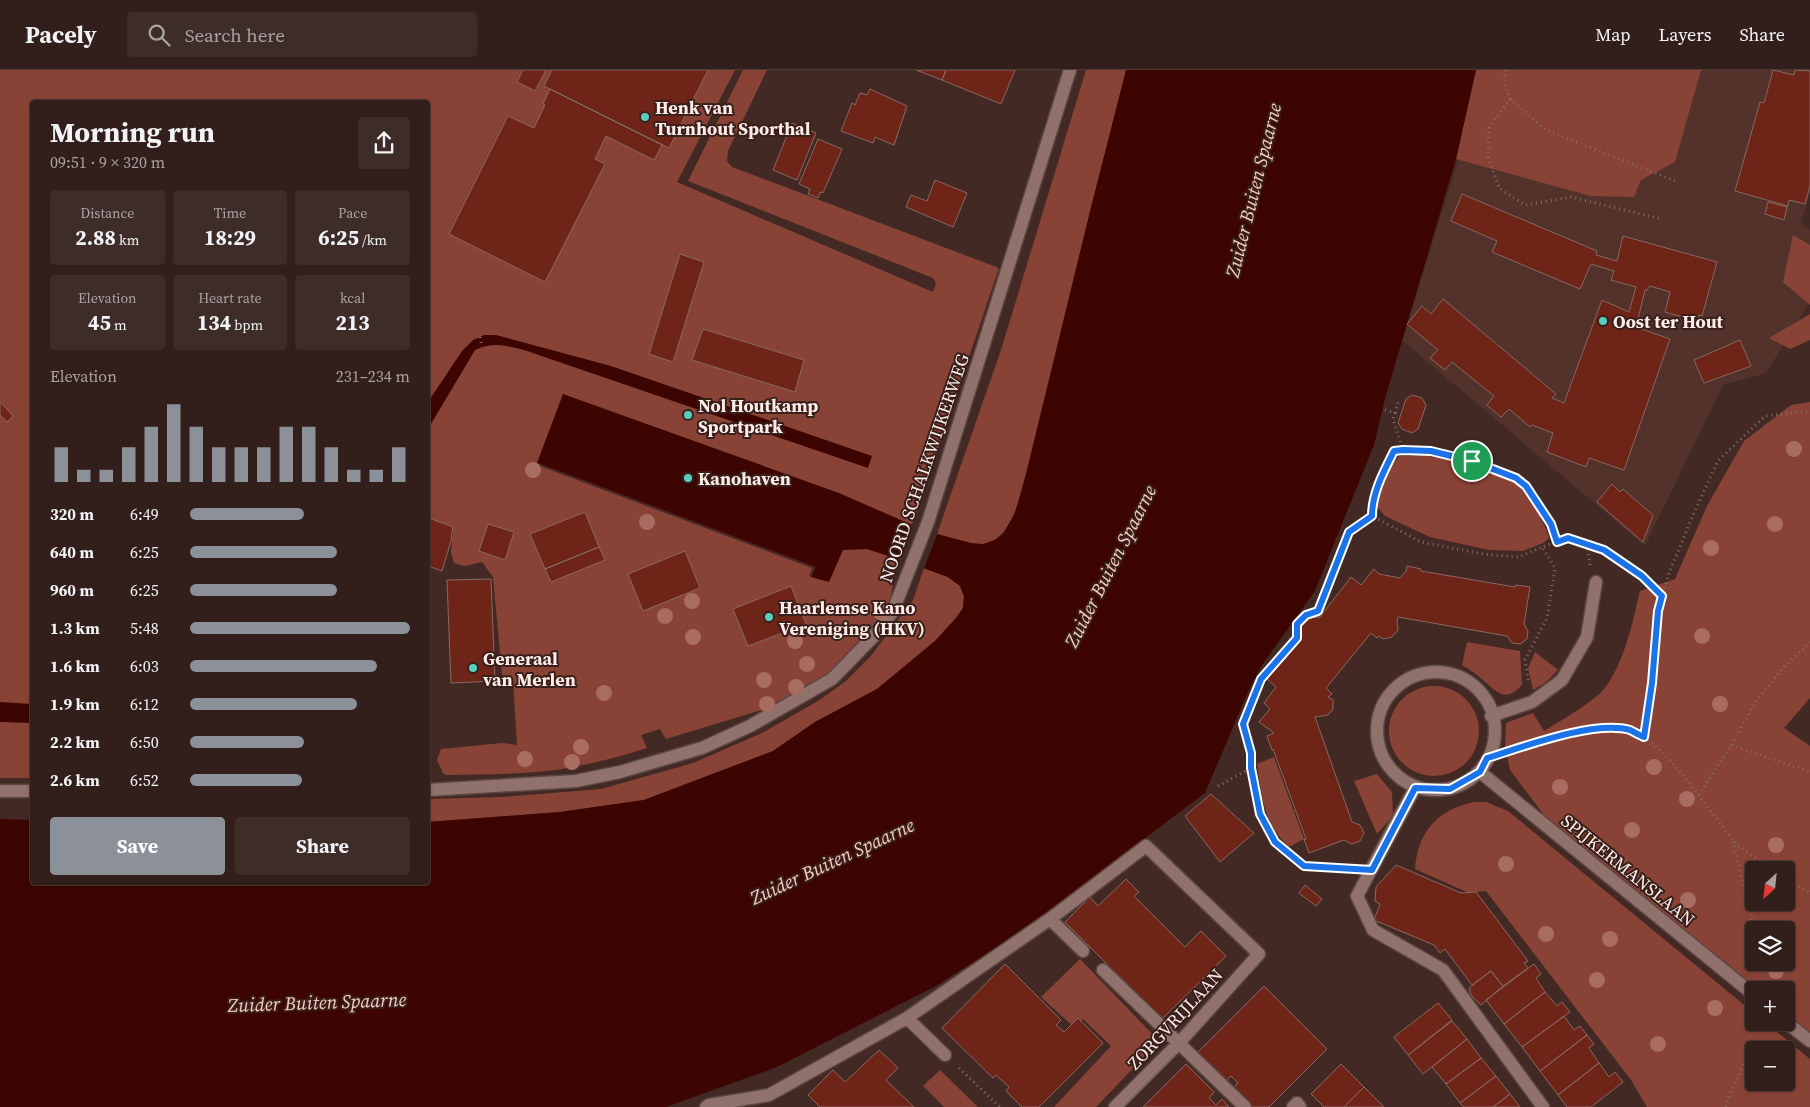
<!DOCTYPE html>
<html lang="en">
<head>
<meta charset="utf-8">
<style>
  :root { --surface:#321f1b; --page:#3d2c28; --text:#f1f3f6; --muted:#a8a2a3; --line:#4d3d3a; --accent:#8c9099 }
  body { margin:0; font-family:"Source Serif 4",serif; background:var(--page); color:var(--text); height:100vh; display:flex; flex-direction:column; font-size:19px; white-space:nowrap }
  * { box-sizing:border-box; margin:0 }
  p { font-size:16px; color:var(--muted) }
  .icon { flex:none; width:28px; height:28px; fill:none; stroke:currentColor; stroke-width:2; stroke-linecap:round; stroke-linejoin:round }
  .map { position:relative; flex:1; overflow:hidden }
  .details { position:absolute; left:30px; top:30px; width:400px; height:785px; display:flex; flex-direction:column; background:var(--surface); border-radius:5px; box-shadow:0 1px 4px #0004,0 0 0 1px var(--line) }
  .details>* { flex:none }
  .needle { width:32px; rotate:207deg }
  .controls { position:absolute; left:1745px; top:791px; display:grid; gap:10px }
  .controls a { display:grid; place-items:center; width:50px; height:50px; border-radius:5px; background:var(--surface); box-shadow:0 1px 4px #0004,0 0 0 1px var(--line); font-size:25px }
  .pin { position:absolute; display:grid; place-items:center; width:42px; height:42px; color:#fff; margin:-21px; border:2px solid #fff; border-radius:50%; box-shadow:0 1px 5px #0007 }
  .round { display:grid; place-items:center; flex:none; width:52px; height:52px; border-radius:5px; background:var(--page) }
  .overview { display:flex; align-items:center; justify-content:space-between; height:85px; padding:0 20px }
  h1 { font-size:28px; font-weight:700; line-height:38px }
  .metrics { display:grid; grid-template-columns:repeat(3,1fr); gap:8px; height:85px; padding:5px 20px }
  .metrics div { display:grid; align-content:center; border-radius:5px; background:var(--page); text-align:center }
  .metrics b { font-size:21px; font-weight:700 }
  .metrics small { font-size:14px; font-weight:400 }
  .metrics p { font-size:14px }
  .chart { height:140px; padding:10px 20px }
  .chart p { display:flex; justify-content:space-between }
  .chart svg { width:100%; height:90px; margin-top:5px; stroke:var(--accent); stroke-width:6 }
  .primary-button { display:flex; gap:10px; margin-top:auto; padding:10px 20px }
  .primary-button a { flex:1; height:58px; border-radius:5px; background:var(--accent); color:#fff; font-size:20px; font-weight:700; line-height:58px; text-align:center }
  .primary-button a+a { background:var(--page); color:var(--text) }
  ul { padding:0 20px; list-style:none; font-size:16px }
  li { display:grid; grid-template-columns:80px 60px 1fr; align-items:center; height:38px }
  li i { height:12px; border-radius:6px; background:var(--accent) }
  header { display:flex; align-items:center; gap:30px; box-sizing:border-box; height:70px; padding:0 25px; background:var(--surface); border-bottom:1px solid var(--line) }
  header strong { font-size:24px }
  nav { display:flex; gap:28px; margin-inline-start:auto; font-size:18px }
  .search { width:350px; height:45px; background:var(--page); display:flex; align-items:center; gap:12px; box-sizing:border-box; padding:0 18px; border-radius:5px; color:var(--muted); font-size:19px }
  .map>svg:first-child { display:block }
</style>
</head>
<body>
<header>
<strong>Pacely</strong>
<div class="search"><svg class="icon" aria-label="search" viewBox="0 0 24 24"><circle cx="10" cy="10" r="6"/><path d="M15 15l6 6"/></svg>Search here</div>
<nav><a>Map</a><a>Layers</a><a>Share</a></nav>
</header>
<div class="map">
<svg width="1810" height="1037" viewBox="0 0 1810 1037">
  <rect width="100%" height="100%" fill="#432924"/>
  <path fill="#52322b" d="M1480,0H1810V123L1801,153L1810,160V231L1766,303L1723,315L1645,476L1402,270L1458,91Z"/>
  <path fill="#894336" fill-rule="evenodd" d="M0,0H735L677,112L933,222L936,213L933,208L688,111L743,0H767L728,81L727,91L732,97L999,198L915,447L896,495L889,538L842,596L771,637L666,669L660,659L641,665L647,678C610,690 573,699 535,702C505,705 476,704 446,705L443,703L437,690L441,679L502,673L517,675L513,610L502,605L493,507L482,492L465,496L454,493L451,483L453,457L428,448V32H32V708H0Z
    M1086,0H1126L1026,404C1020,426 1012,470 983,474C969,476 951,468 937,464L1001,280Z
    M1476,0H1701L1675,92L1641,110L1634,127L1591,126L1456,89Z
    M1793,165L1810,175V235L1783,212Z
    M1810,244V270L1790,279L1769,268Z
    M1810,332V628L1784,658L1810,676V966L1786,946V920H1755L1544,745L1510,700L1505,678L1506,653L1533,643L1544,661C1560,651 1592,633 1604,619C1625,592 1632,554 1640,521L1675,509L1707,436L1744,371L1791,335ZM1754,800H1786V832H1754ZM1754,860H1786V892H1754Z
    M1425,385C1453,390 1500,397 1520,417C1527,424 1533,434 1538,443C1542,451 1547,459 1549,468L1543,473L1523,481L1489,480L1430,467L1385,446L1376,435L1391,397L1399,386Z
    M924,498L948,507L960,516L964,526L963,538L956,548L935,571L877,619L815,652L773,681L644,730L560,742L428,752V729L503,727L601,719L693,693L762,663L818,631L846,611L870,587L913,530Z
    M1467,572L1520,581L1522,615C1505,632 1500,624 1485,612C1478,605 1470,600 1462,595Z
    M1535,582L1558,600L1545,613L1533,620L1528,598Z
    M1389 661a45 45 0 1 1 90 0a45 45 0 1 1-90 0Z
    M1274,687L1304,769L1289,777C1263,752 1262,727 1257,694Z
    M1377,704L1392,722L1393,746L1377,764L1354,711Z
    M1475,732H1486L1508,741L1754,943V952L1766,953L1810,989V1037H1647L1631,1010L1486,821L1469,823L1415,799C1418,761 1438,739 1475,732ZM1754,980H1786V1012H1754Z
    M1080,889L1159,971L1096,1037H1054L1111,976L1083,949L1075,958L1041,927Z
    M940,1000L978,1037H944L923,1016Z"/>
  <path fill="#3d0501" d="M1126,0H1476L1456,89L1386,325L1374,375L1315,521L1262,595L1248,622L1205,723L1052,838L997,877L936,916L777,997L666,1037H0V749L32,750V812H428V752L560,742L644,730L773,681L815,652L877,619L935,571L956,548L963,538L964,526L960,516L948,507L912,494L867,479L843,480L829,512L811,507L815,497L537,393L563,324L839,423L926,461L971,473L983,474L995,470L1003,464L1015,443L1026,404L1091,137Z
    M484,265H496L611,296L872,386L868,398L527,281C507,276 494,271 475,280L428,359V332L462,281L473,270Z
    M0,632L32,634V653L0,652Z"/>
  <path fill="#432924" d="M537,393L815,497L811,507L809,506L812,498L537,395Z
    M912,453L938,462L923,501L897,491Z"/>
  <path fill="#6f2418" stroke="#876963" d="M523,0H546L535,21L517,12Z
    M552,0H708L669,78L544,16Z
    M916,0H946L942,10Z
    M946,0H1015L1001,34L942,10Z
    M1773,0L1794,5L1795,0L1810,1V116L1805,134L1789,130L1788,136L1735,121L1760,32L1764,33Z
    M550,19L662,75L654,90L606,66L595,89L605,94L545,212L449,164L508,46L534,58L545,35L543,34Z
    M870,19L907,36L894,75L875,67L873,73L841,61L852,33L855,35L860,23L867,25Z
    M792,53L816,63L797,110L773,100Z
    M818,69L842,79L823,123L820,122L818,128L808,124L810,119L799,114Z
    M935,110L967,123L953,157L906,137L911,125L927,131Z
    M1462,124L1597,181L1596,185L1617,191L1623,166L1717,192L1702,246L1699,245L1697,251L1665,242L1670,222L1650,216L1647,220H1645L1636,257L1670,269L1624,400L1589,388L1586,397L1547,382L1553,363L1532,355L1530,357L1509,339L1501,347L1487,335L1494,326L1452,292L1445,300L1430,288L1438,280L1407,254L1422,236L1431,244L1443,229L1556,324L1552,328L1564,333L1602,230L1629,242L1636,217L1611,210L1614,201L1591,194L1580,219L1492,182L1497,171L1451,151Z
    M1768,132L1787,137L1784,150L1765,144Z
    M680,184L704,192L673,292L649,284Z
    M703,259L804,290L795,322L692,290Z
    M1740,270L1751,296L1704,313L1694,290Z
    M1412,325L1422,328L1426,335L1418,359L1412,363L1402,359L1398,353L1406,329Z
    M0,332L13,346L7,352L0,345Z
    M1612,414L1620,422L1623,419L1653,445L1643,472L1597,432Z
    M585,442L599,477L545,499L530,464Z
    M429,448L453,457L451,467L452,468L442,501L428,496V449Z
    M488,454L514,462L505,490L479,481Z
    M599,477L605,490L551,512L545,499Z
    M685,481L700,518L643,541L628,504Z
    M1407,496L1421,499V501L1515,517L1516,515L1530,517L1524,554L1528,561L1527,569L1520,574L1512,573L1507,566L1398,547L1397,551L1398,560L1392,567L1383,569L1379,566L1377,568L1371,563L1326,618L1332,624L1328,627L1333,630V639L1328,645L1315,647L1352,752L1360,755L1364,763L1360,771L1352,774L1344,770L1309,783L1304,769H1306L1273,679L1272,680L1267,666L1274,663L1259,652L1270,639L1264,633L1276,617L1267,609L1300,571L1299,558L1306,548L1320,547L1351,507L1361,515L1374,499L1379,504L1400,508L1406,501Z
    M491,509L495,611L451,613L447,510Z
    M791,516L806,554L748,576L733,539Z
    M1211,724L1254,763L1220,792L1185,746Z
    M1396,795L1461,823L1476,822L1528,891L1524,893L1528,898L1503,916L1491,901L1472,915L1445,879L1440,883L1434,875L1374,850L1380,834L1375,831L1376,817Z
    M1126,809L1139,822L1134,826L1185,877L1201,861L1226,886L1162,949L1065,852L1090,827L1098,836Z
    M1305,815L1322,829L1316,836L1299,823Z
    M1005,894L1061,950L1056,955L1064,962L1078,948L1103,973L1039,1037H1022L1006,1021L1009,1017L996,1005L993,1008L942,958Z
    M1534,894L1541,904L1536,908L1545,922L1504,954L1486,930Z
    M1491,901L1503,916L1481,935L1471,925L1469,918Z
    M1264,916L1327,979L1269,1037H1252L1233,1018L1238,1013L1231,1006L1226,1011L1197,983Z
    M1545,922L1557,936L1562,932L1570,942L1522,977L1504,954Z
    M1438,933L1452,950L1408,985L1394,967Z
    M1564,946L1574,960L1580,956L1587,965L1540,1001L1522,977Z
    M1452,951L1467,969L1423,1004L1408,985Z
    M1587,965L1594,974L1589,978L1599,993L1558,1025L1540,1001Z
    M1467,969L1481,988L1446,1014L1432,997Z
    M879,980L898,998L886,1010L914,1037H820L808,1025L833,1000L845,1012Z
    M1481,988L1496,1006L1460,1033L1446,1014Z
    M1599,993L1609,1007L1615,1002L1623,1012L1591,1037H1567L1558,1025Z
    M1186,994L1214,1022L1209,1028L1216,1035L1222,1029L1229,1037H1143Z
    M1341,994L1364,1017L1344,1037H1324L1311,1024Z
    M1496,1006L1510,1024L1493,1037H1464L1460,1033Z
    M1364,1017L1384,1037H1344Z
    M1510,1024L1520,1037H1493Z"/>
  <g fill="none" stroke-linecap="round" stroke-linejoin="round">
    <defs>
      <path id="minor" d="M1377 661a59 59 0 1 1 118 0a59 59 0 1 1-118 0Z
        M1491,646L1532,632L1562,610L1587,567L1596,512
        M1480,702L1754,925
        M1415,718L1357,826L1373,860L1443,900L1543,1037
        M428,720L576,711L620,702L702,678L750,656L832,609L874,566L893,541L928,452L1070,0
        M0,721H32
        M1050,849L1146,776L1259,884L1179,973L1115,1037
        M1103,900L1245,1037
        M907,948L945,985
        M1786,952L1810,971
        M706,1037L709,1035L769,1025L907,948L1050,849L1083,881
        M1293,1037L1297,1033L1300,1037"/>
    </defs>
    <use href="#minor" stroke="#5b4641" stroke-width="15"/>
    <path stroke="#846d68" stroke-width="3" stroke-dasharray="1 4" stroke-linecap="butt" d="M1506,0L1504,12L1510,29L1489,58L1488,86L1499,118L1525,135L1571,127L1661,149
      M1510,29L1546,60L1678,112
      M480,267L482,277
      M1385,340L1395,343L1393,349L1403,380L1394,381C1384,401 1372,423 1372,446L1421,472L1483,484L1519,487L1542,477
      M1395,343L1398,332
      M1403,380L1431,381L1472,391L1516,408L1526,416L1551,453L1557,472
      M1590,495L1587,475C1617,484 1640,505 1662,526
      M1528,610L1525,590L1547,548L1555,498L1542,477L1568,468L1587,475
      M1644,667L1652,613L1658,541L1669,503L1694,443L1718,391L1765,346L1810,341
      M1731,675L1757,630L1783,598L1810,572
      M1494,686L1550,668L1600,658L1629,660L1644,667L1660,680L1684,706L1737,775L1773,800
      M1251,698L1260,744L1275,772L1304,796L1349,798
      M1218,716L1251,698V683L1243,654L1261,609L1297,568V554L1305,545L1319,541L1349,462L1372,446
      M1699,725L1731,675L1810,702
      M1733,771L1754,860
      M1786,809L1810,823
      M1757,901L1758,892
      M959,998L1000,1037
      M1726,1037C1730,1022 1737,1010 1743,996C1749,980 1752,962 1752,945"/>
    <use href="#minor" stroke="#90716b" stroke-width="12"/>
  </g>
  <g fill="#a96c60">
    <circle cx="1794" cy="379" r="8"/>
    <circle cx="533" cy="400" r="8"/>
    <circle cx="647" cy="452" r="8"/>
    <circle cx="1775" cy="454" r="8"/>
    <circle cx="1711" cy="478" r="8"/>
    <circle cx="692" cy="531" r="8"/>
    <circle cx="881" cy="542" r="8"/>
    <circle cx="665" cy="546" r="8"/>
    <circle cx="1702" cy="566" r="8"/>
    <circle cx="693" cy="567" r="8"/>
    <circle cx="795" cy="571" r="8"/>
    <circle cx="807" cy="594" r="8"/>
    <circle cx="764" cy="610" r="8"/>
    <circle cx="796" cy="617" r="8"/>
    <circle cx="604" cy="623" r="8"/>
    <circle cx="767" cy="634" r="8"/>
    <circle cx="1720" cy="634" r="8"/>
    <circle cx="581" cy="677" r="8"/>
    <circle cx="525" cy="689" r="8"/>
    <circle cx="572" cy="692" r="8"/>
    <circle cx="1654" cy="697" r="8"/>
    <circle cx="1560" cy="717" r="8"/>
    <circle cx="1687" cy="729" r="8"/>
    <circle cx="1632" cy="760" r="8"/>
    <circle cx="1776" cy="775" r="8"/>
    <circle cx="1506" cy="794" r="8"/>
    <circle cx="1688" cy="830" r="8"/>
    <circle cx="1546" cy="864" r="8"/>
    <circle cx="1610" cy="869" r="8"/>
    <circle cx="1776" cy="901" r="8"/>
    <circle cx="1597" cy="910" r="8"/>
    <circle cx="1715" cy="938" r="8"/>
    <circle cx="1658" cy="974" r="8"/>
  </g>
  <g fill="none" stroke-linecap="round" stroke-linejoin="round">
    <defs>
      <path id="route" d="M1403,380L1431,381L1472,391L1516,408L1526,416L1551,454L1557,472L1568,468L1604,480L1642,506L1662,526L1658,541L1652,613L1644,667C1639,665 1634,662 1630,660C1594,650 1523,677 1487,688L1480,702L1450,719L1415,718L1372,800L1304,796L1275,772L1260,744L1251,698V683L1243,654L1261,609L1297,568V554L1306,545L1318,541L1349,462L1372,446C1372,423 1384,401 1394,381Z"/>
    </defs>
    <use href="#route" stroke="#fff" stroke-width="10"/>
    <use href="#route" stroke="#1a73e8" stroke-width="6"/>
  </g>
  <g fill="#5acebc" stroke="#381f1a" stroke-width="2">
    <circle cx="645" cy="47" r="5"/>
    <circle cx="1603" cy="251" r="5"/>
    <circle cx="688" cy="345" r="5"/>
    <circle cx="688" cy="408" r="5"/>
    <circle cx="769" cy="547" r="5"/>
    <circle cx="473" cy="598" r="5"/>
  </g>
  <g text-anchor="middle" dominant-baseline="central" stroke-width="4" stroke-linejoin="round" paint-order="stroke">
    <g font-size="18" font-weight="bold" fill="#feece8" stroke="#381f1a" text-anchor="start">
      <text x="655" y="37">Henk van<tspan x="655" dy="21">Turnhout Sporthal</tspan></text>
      <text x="1613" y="251">Oost ter Hout</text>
      <text x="698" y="335">Nol Houtkamp<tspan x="698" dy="21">Sportpark</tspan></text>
      <text x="698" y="408">Kanohaven</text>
      <text x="779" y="537">Haarlemse Kano<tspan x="779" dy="21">Vereniging (HKV)</tspan></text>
      <text x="483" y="588">Generaal<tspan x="483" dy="21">van Merlen</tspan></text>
    </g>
    <g font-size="18" fill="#feece8" stroke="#381f1a">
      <text transform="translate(924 398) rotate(-71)">NOORD SCHALKWIJKERWEG</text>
      <text transform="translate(1628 800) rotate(39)">SPIJKERMANSLAAN</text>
      <text transform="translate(1175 949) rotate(-47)">ZORGVRIJLAAN</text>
    </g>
    <g font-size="19" font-style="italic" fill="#f9cac0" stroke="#381f1a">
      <text transform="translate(1253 120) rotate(-76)">Zuider Buiten Spaarne</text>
      <text transform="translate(1110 496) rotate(-63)">Zuider Buiten Spaarne</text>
      <text transform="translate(832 791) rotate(-25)">Zuider Buiten Spaarne</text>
      <text transform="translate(317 932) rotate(-2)">Zuider Buiten Spaarne</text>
    </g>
  </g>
</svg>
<div class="controls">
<a><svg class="needle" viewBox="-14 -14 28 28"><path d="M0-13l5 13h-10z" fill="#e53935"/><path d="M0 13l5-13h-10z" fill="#a8a2a3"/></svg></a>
<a><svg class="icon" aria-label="layers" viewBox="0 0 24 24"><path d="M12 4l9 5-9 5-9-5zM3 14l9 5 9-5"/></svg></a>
<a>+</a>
<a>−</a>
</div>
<div class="pin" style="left:1472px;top:391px;background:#1e9e55"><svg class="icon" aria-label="arrive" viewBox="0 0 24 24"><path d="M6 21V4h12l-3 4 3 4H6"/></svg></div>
<section class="details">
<div class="overview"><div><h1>Morning run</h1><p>09:51 · 9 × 320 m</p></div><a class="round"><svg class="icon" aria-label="share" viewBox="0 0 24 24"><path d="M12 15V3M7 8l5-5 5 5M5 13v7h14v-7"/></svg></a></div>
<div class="metrics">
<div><p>Distance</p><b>2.88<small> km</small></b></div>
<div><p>Time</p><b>18:29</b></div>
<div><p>Pace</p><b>6:25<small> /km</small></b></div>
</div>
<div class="metrics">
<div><p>Elevation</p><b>45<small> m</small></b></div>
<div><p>Heart rate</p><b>134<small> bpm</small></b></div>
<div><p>kcal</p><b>213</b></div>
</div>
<div class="chart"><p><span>Elevation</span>231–234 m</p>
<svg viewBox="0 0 160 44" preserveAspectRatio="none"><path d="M5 44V27M15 44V38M25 44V38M35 44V27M45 44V17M55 44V6M65 44V17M75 44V27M85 44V27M95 44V27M105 44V17M115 44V17M125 44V27M135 44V38M145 44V38M155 44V27"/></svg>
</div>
<ul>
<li><b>320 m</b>6:49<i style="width:52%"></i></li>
<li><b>640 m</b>6:25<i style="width:67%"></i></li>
<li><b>960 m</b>6:25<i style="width:67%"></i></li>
<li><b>1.3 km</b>5:48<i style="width:100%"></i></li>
<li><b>1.6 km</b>6:03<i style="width:85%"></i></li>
<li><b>1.9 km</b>6:12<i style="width:76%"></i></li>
<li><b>2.2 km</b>6:50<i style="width:52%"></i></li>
<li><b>2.6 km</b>6:52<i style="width:51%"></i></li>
</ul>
<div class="primary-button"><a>Save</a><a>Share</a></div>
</section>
</div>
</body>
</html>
